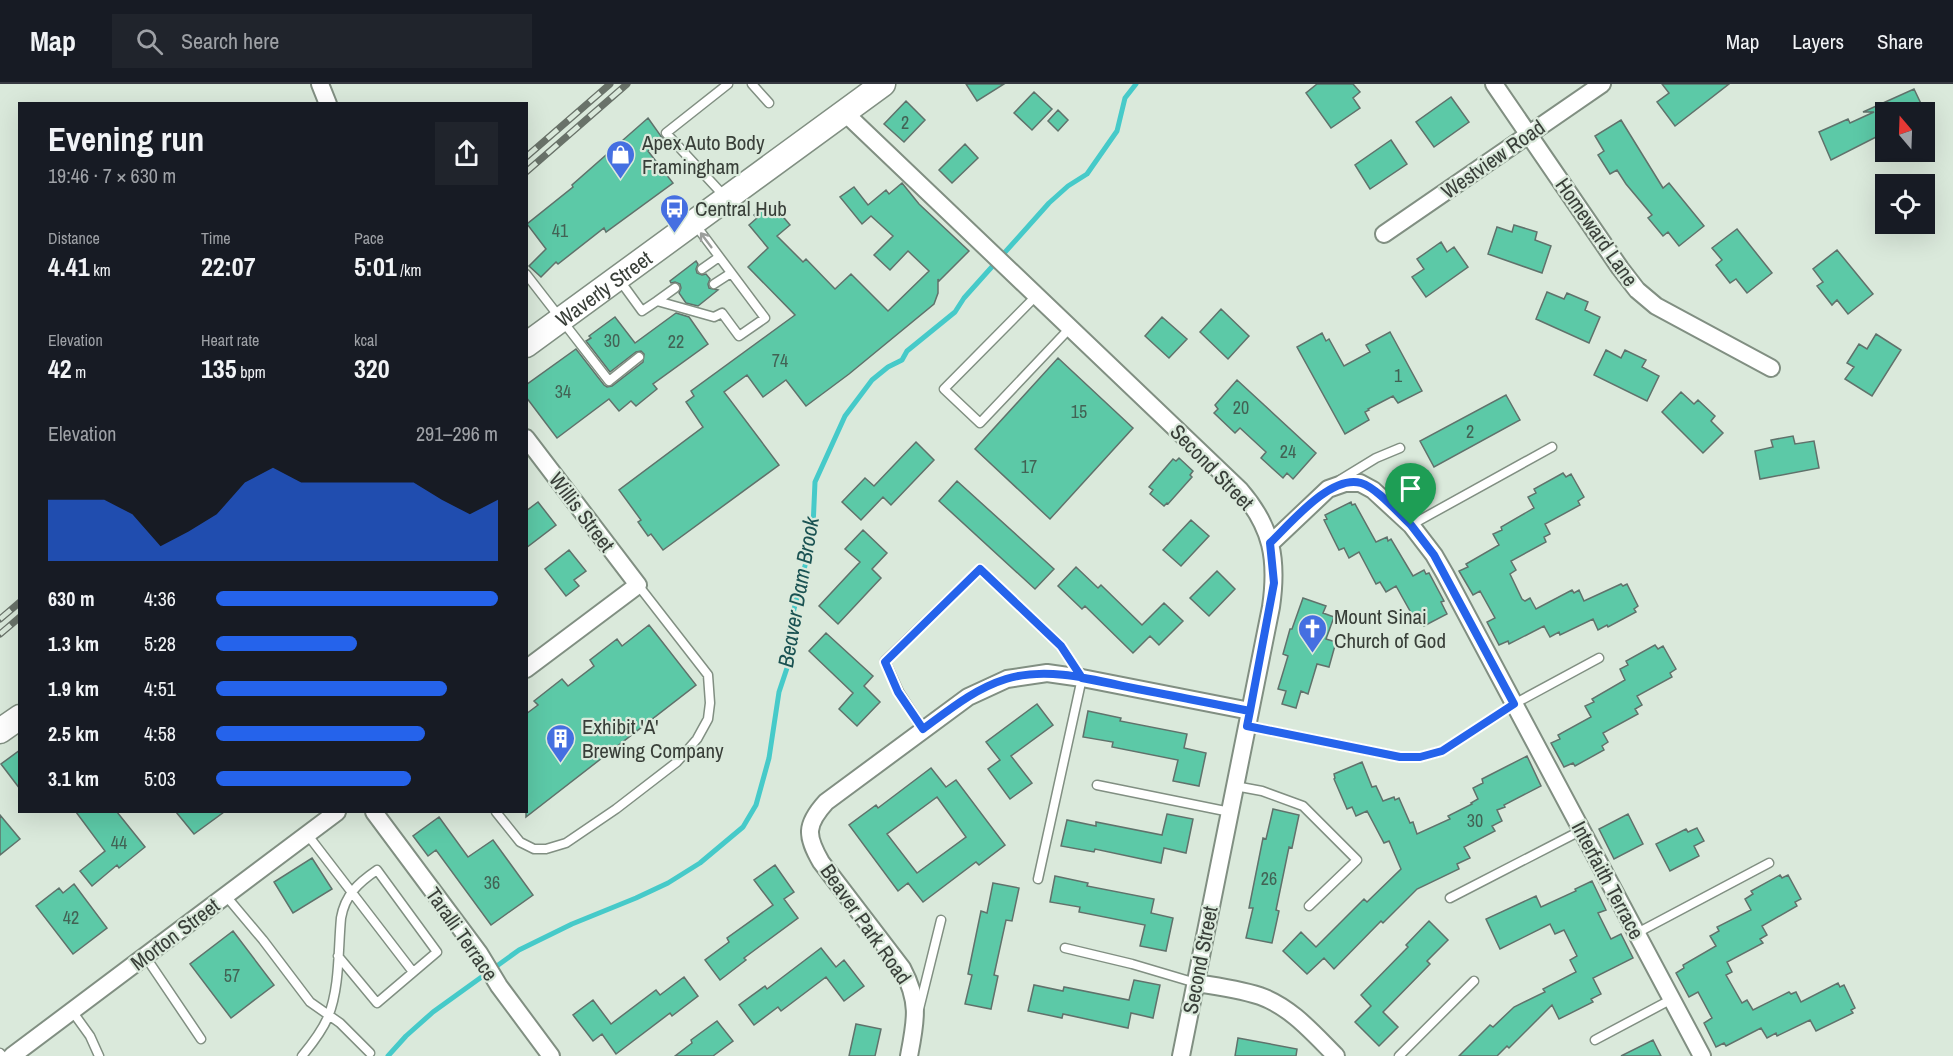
<!DOCTYPE html>
<html lang="en">
<head>
<meta charset="utf-8">
<style>
  :root { --surface:#171b24; --page:#20242c; --text:#f1f3f6; --muted:#9ea1a6; --line:#363941; --accent:#2563eb }
  body { margin:0; font-family:"Archivo Narrow",sans-serif; background:var(--page); color:var(--text); height:100vh; display:flex; flex-direction:column; font-size:22px; white-space:nowrap }
  * { box-sizing:border-box; margin:0 }
  p { font-size:20px; color:var(--muted) }
  .icon { flex:none; width:33px; height:33px; fill:none; stroke:currentColor; stroke-width:2; stroke-linecap:round; stroke-linejoin:round }
  .map { position:relative; flex:1; overflow:hidden }
  .panel { position:absolute; left:18px; top:18px; width:510px; height:711px; display:flex; flex-direction:column; background:var(--surface); border-radius:0px; box-shadow:0 6px 24px #0002 }
  .panel>* { flex:none }
  .needle { width:39px; rotate:341deg }
  .fabs { position:absolute; left:1875px; top:18px; display:grid; gap:12px }
  .fabs a { display:grid; place-items:center; width:60px; height:60px; border-radius:0px; background:var(--surface); box-shadow:0 6px 24px #0002; font-size:30px }
  .pin { position:absolute; display:grid; place-items:center; width:51px; height:51px; color:#fff; margin:-62px -26px; border-radius:50% 50% 50% 0; rotate:-45deg; box-shadow:0 0 6px #0007 }
  .pin .icon { rotate:45deg }
  .round { display:grid; place-items:center; flex:none; width:63px; height:63px; border-radius:0px; background:var(--page) }
  .overview { display:flex; align-items:center; justify-content:space-between; height:102px; padding:0 30px }
  h1 { font-size:33px; font-weight:700; line-height:45px }
  .stats { display:grid; grid-template-columns:repeat(3,1fr); gap:9px; height:102px; padding:6px 30px }
  .stats div { display:grid; align-content:center }
  .stats b { font-size:26px; font-weight:700 }
  .stats small { font-size:16px; font-weight:400 }
  .stats p { font-size:16px }
  .chart { height:168px; padding:12px 30px }
  .chart p { display:flex; justify-content:space-between }
  .chart svg { width:100%; height:108px; margin-top:6px; fill:var(--accent); opacity:.7 }
  ul { padding:0 30px; list-style:none; font-size:20px }
  li { display:grid; grid-template-columns:96px 72px 1fr; align-items:center; height:45px }
  li i { height:15px; border-radius:8px; background:var(--accent) }
  header { display:flex; align-items:center; gap:36px; box-sizing:border-box; height:84px; padding:0 30px; background:var(--surface); border-bottom:2px solid var(--line) }
  header strong { font-size:28px }
  nav { display:flex; gap:33px; margin-inline-start:auto; font-size:21px }
  .search { width:420px; height:54px; background:var(--page); display:flex; align-items:center; gap:15px; box-sizing:border-box; padding:0 21px; border-radius:0px; color:var(--muted); font-size:22px }
  .map>svg:first-child { display:block }
</style>
</head>
<body>
<header>
<strong>Map</strong>
<div class="search"><svg class="icon" aria-label="search" viewBox="0 0 24 24"><circle cx="10" cy="10" r="6"/><path d="M15 15l6 6"/></svg>Search here</div>
<nav><a>Map</a><a>Layers</a><a>Share</a></nav>
</header>
<div class="map">
<svg width="1953" height="972" viewBox="0 0 1953 972">
  <rect width="100%" height="100%" fill="#dae9db"/>
  <g fill="none" stroke-linecap="round" stroke-linejoin="round">
    <path stroke="#46cac9" stroke-width="5" d="M388,972L406,952L433,928L519,866L572,840L636,814L668,799L700,779L743,743L756,721L769,674L779,608L790,575L788,564L790,541L809,466L813,443L815,398L845,332L872,296L888,283L902,276L907,267L955,228L964,214L1049,119L1068,102L1087,90L1117,47L1125,14L1136,0"/>
  </g>
  <path fill="#5cc9a7" stroke="#60726b" stroke-width="1.5" fill-rule="evenodd" d="M966,0H1004L977,17Z
    M1317,0H1353L1360,8L1353,14L1360,24L1331,44L1306,9Z
    M1662,0H1729L1675,42L1657,18L1669,9Z
    M1914,5L1925,28H1886V48L1831,76L1819,48L1848,35L1850,39L1874,28H1863Z
    M1034,8L1052,25L1032,46L1014,29Z
    M1451,13L1469,38L1434,63L1416,38Z
    M906,17L925,36L904,58L884,40Z
    M1058,26L1068,36L1058,47L1048,37Z
    M648,34L663,55L648,67L673,99L606,148L604,144L558,180L556,178L541,193L529,182L546,165L527,140L573,103L572,101Z
    M1621,36L1663,104L1669,99L1704,142L1679,162L1668,148L1663,152L1648,134L1652,131L1626,100L1617,86L1610,90L1598,71L1604,67L1595,52Z
    M1391,56L1407,80L1370,105L1355,81Z
    M965,60L978,74L952,99L939,86Z
    M902,99L919,120L969,167L939,197L938,195V209L934,220L849,290L806,322L786,296L763,313L747,291L724,308L779,381L663,466L651,450L648,452L638,438L641,436L619,406L703,343L686,318L694,312L691,307L795,231L748,183L768,164L749,141L757,134L754,131L765,122L769,126L774,122L790,141L777,152L803,178L806,175L835,205L851,190L888,227L929,187L908,167L890,186L874,171L893,152L871,132L862,140L840,113L854,103L868,121L886,106L889,110Z
    M1514,141L1537,148L1535,156L1551,162L1542,189L1488,170L1497,143L1512,148Z
    M1737,145L1772,189L1747,209L1736,195L1730,199L1716,181L1722,176L1712,164Z
    M1441,158L1447,168L1454,163L1468,183L1426,213L1412,193L1424,185L1417,175Z
    M1837,166L1873,210L1848,230L1837,216L1832,221L1817,202L1823,198L1813,185Z
    M696,177L698,180L696,185L697,189L702,191L706,190L710,195L708,200L709,204L718,206L698,222L686,219L679,209L681,204L680,200L675,198L671,199L670,197Z
    M1547,208L1564,215L1567,209L1588,218L1585,226L1600,233L1589,259L1536,235Z
    M1221,225L1249,252L1228,275L1200,248Z
    M676,229L689,233L708,260L653,300L657,305L636,322L631,317L619,327L609,315L557,354L526,313V301L576,265L604,301L607,303L612,302L643,278L644,270L641,267L636,268L610,288L586,257L591,254L589,252L615,233L635,259Z
    M1162,233L1187,255L1169,274L1145,252Z
    M1390,248L1422,307L1398,319L1393,312L1368,325L1369,326L1365,328L1369,336L1345,350L1297,263L1322,249L1326,257L1329,255L1344,282L1370,268L1366,261Z
    M1876,250L1901,266L1872,312L1845,295L1854,283L1847,279L1859,260L1867,265Z
    M1606,266L1621,274L1625,266L1646,276L1642,283L1659,292L1647,317L1594,291Z
    M1058,274L1133,344L1050,435L975,365Z
    M1237,296L1316,369L1293,395L1287,389L1283,394L1261,374L1266,368L1240,344L1235,349L1214,329L1218,325L1215,321Z
    M1681,308L1694,320L1698,316L1715,332L1711,337L1723,349L1703,369L1662,328Z
    M1506,311L1520,336L1434,383L1420,357Z
    M1793,352L1795,360L1814,357L1819,384L1760,395L1755,367L1773,363L1771,356Z
    M916,358L934,376L891,421L883,413L861,436L842,418L865,394L874,402Z
    M1179,374L1193,387L1190,391L1192,393L1168,420L1167,419L1164,422L1150,410L1153,406L1149,403L1173,375L1176,377Z
    M1563,389L1566,393L1571,390L1584,413L1578,417L1580,421L1545,440L1550,450L1544,453L1546,458L1511,477L1516,486L1510,490L1522,515L1525,517L1530,514L1536,525L1572,506L1574,509L1579,506L1584,517L1621,500L1623,502L1627,500L1638,522L1634,525L1636,528L1608,543L1607,541L1598,546L1593,535L1560,551L1559,548L1550,553L1544,542L1509,560L1508,557L1499,561L1487,538L1495,534L1480,507L1473,511L1459,487L1468,483L1466,480L1499,461L1493,450L1502,446L1501,443L1534,424L1528,413L1536,409L1534,405Z
    M957,397L1054,485L1035,505L939,417Z
    M538,418L556,441L526,464V427Z
    M1351,418L1352,421L1355,420L1376,458L1387,453L1388,457L1391,455L1413,492L1424,486L1426,490L1429,489L1444,517L1441,518L1447,530L1424,542L1418,532L1414,534L1396,502L1386,508L1380,498L1376,500L1359,468L1349,474L1344,464L1339,466L1324,436L1327,435L1325,431Z
    M1191,436L1209,452L1181,482L1163,466Z
    M863,446L887,469L872,485L881,494L838,540L819,522L860,478L845,465Z
    M569,466L586,487L574,496L579,502L566,512L545,485Z
    M1076,483L1098,504L1101,501L1142,541L1164,519L1183,537L1159,561L1150,552L1133,569L1085,522L1082,525L1058,502Z
    M1217,487L1235,505L1209,532L1190,514Z
    M1303,514L1326,522L1323,529L1334,533L1326,555L1336,558L1329,583L1317,580L1308,610L1301,607L1296,624L1282,620L1286,607L1278,605L1288,572L1283,570L1290,545H1292Z
    M649,541L696,601L526,733V630L538,621L534,617L562,595L568,602L594,582L590,576L617,555L622,562Z
    M826,549L873,592L864,602L880,618L857,642L839,625L853,609L809,567Z
    M1655,561L1658,565L1663,562L1676,585L1670,589L1672,593L1637,612L1642,621L1635,625L1638,630L1603,649L1608,658L1602,662L1604,666L1575,682L1573,679L1564,683L1551,659L1560,655L1558,651L1591,633L1585,622L1594,618L1592,615L1625,596L1620,585L1628,581L1626,577Z
    M1037,620L1053,641L1011,672L1032,699L1010,715L988,685L1000,676L986,658Z
    M1088,627L1121,634L1120,637L1187,650L1184,664L1206,669L1199,702L1173,697L1178,676L1112,663L1113,658L1083,653Z
    M20,666V705L1,680Z
    M1527,672L1541,702L1504,721L1505,723L1497,726L1502,737L1492,742L1495,747L1464,763L1470,774L1457,780L1459,785L1417,805L1383,839L1381,837L1334,885L1324,874L1307,890L1283,867L1301,848L1316,863L1364,815L1367,818L1401,785L1389,757L1384,759L1367,727L1356,732L1352,723L1347,725L1334,695L1335,694L1334,690L1362,678L1372,703L1376,702L1383,717L1394,713L1395,716L1399,714L1410,739L1413,738L1417,750L1450,735L1448,732L1472,720L1471,719L1478,715L1473,704L1483,699L1482,695Z
    M931,684L946,703L956,696L1005,761L979,781L976,778L923,818L908,799L898,807L849,741L876,721L878,724ZM937,713L966,753L917,789L887,750Z
    M1273,725L1299,731L1292,764L1289,763L1276,826L1279,827L1272,859L1246,854L1253,824H1249L1263,754L1266,755Z
    M76,728H117L145,763L119,784L117,781L92,802L80,787L105,767Z
    M176,728H224L194,750Z
    M1167,730L1193,735L1186,769L1164,764L1161,779L1095,765L1094,768L1061,762L1067,736L1096,742V738L1162,751Z
    M1628,730L1643,760L1614,775L1599,745Z
    M0,731L20,755L0,771Z
    M439,733L468,773L493,756L533,811L491,841L436,766L428,772L413,752Z
    M1697,744L1704,757L1694,762L1699,772L1670,787L1656,760L1686,745L1688,748Z
    M312,774L332,805L293,829L274,798Z
    M775,781L794,808L784,815L798,834L744,874L746,876L720,896L705,876L729,858L727,854L773,821L754,796Z
    M1780,791L1782,794L1788,791L1801,815L1795,818L1797,822L1762,842L1767,851L1760,855L1763,859L1727,878L1732,888L1726,891L1742,919L1747,916L1753,926L1789,908L1791,910L1796,908L1801,918L1838,899L1840,903L1844,901L1855,924L1851,926L1853,929L1816,947L1810,936L1777,952L1776,949L1767,954L1761,944L1726,962L1724,959L1716,963L1704,939L1712,934L1698,908L1689,913L1676,889L1684,884L1683,881L1716,862L1710,852L1719,847L1717,843L1751,826L1745,815L1753,810L1751,807Z
    M1055,792L1088,799L1087,802L1154,815L1151,829L1173,834L1166,867L1140,862L1145,841L1079,828L1080,823L1050,818Z
    M1592,797L1606,826L1598,829L1611,855L1621,850L1633,874L1593,894L1601,910L1591,915L1593,918L1559,935L1552,921L1509,964L1507,962L1497,972H1459L1490,941L1493,943L1514,923L1545,908L1543,905L1576,888L1570,876L1577,872L1564,846L1555,850L1550,840L1500,865L1486,835L1536,812L1541,823L1576,807L1575,805Z
    M993,799L1019,804L1012,837L1006,836L994,891L998,892L991,925L965,920L972,891L968,890L981,827L987,829Z
    M74,800L107,844L73,870L36,822L59,804L63,809Z
    M1429,837L1448,856L1427,877L1430,880L1383,928L1398,943L1379,962L1355,938L1371,922L1361,911L1408,863L1406,861Z
    M233,847L274,901L231,934L190,880Z
    M821,864L836,883L844,876L864,902L844,917L826,893L781,927L778,923L754,941L739,921L765,902L767,905Z
    M684,893L698,912L672,932L670,929L616,970L602,950L593,957L573,931L593,916L611,940L656,906L660,911Z
    M1134,896L1160,901L1153,934L1131,929L1128,944L1063,930L1062,934L1028,927L1034,901L1063,907L1064,903L1129,916Z
    M717,937L733,957L713,972H675L692,959L691,956Z
    M856,940L881,945L875,972H849Z
    M1238,954L1297,965L1296,972H1235Z
    M1653,956L1661,972H1621Z"/>
  <g fill="none" stroke-linecap="round" stroke-linejoin="round">
    <defs>
      <path id="service" d="M752,0L769,19
        M726,114L666,49L728,0
        M702,185L719,173
        M526,190L609,297L639,273
        M618,194L642,227L657,217L714,233L722,229L739,252L765,234L694,139
        M714,200L731,189
        M1036,212L944,305L980,339L1070,244
        M657,217L675,204
        M1340,396L1376,374L1400,364
        M1411,441L1552,363
        M1247,642L1400,673H1420L1442,667L1514,620L1599,574
        M923,645L899,608L885,577L980,485L1061,562L1082,594L1038,795
        M1097,701L1230,728
        M1235,702L1262,707L1303,722L1357,776L1309,822
        M496,728L520,758L534,765H546L566,759L616,725L677,678L697,655L708,635L710,619L708,591L638,501
        M307,750L413,888
        M226,812L263,856L310,918L340,939L370,969
        M1450,814L1582,746
        M1637,849L1769,779
        M1065,864L1132,880L1196,899
        M145,872L201,955
        M919,925L941,836
        M72,927L90,952L99,972
        M1595,956L1672,915
        M0,969L3,972
        M302,972C312,960 322,947 328,933C340,903 338,866 341,834C345,811 358,799 377,786L437,868L377,919L338,872
        M1399,972L1474,897"/>
      <path id="minor" d="M320,0L328,20
        M1494,0L1620,184L1637,206L1656,222L1771,284
        M844,28L1240,406C1272,443 1278,475 1271,523L1181,972
        M1384,150L1602,0
        M526,354L638,501L526,585
        M1271,459L1328,405L1345,399H1360L1373,406L1411,441L1434,471L1445,490L1702,972
        M374,728L479,869L499,902L551,972
        M1196,899C1217,902 1239,905 1260,912C1291,923 1313,949 1336,972
        M12,972L337,728
        M909,972C916,936 920,918 902,884L821,778C806,752 805,741 826,718L968,613L1007,595L1047,589L1082,594L1250,627"/>
      <g id="secondary">
        <path id="s1" d="M526,261L883,0"/>
        <path d="M0,647L20,633"/>
      </g>
    </defs>
    <use href="#service" stroke="#818f82" stroke-width="11"/>
    <use href="#minor" stroke="#818f82" stroke-width="20"/>
    <use href="#secondary" stroke="#818f82" stroke-width="27"/>
    <use href="#service" stroke="#fff" stroke-width="8"/>
    <use href="#minor" stroke="#fff" stroke-width="16"/>
    <use href="#secondary" stroke="#fff" stroke-width="24"/>
    <defs>
      <path id="rail" d="M526,73L610,0
        M526,88L627,0
        M0,535L20,518
        M0,550L20,533"/>
    </defs>
    <use href="#rail" stroke="#697269" stroke-width="7"/>
    <use href="#rail" stroke="#dae9db" stroke-width="4.5" stroke-dasharray="14" stroke-linecap="butt"/>
  </g>
  <defs><path id="oneway-shaft" d="M-6 0H5M1.5-3L5.5 0L1.5 3" fill="none" stroke-width="1.6" stroke-linecap="round" stroke-linejoin="round" transform="scale(1.5)"/></defs>
  <use stroke="#9c9f9c" href="#oneway-shaft" transform="translate(706 156) rotate(-127)"/>
  <g fill="none" stroke-linecap="round" stroke-linejoin="round">
    <defs>
      <path id="route" d="M1411,441C1398,429 1377,404 1361,399C1331,390 1290,440 1270,459L1274,499L1250,627L1082,594L1061,562L980,485L885,578L898,608L923,645C949,626 974,605 1006,595C1048,582 1095,596 1137,605C1175,612 1213,620 1250,627L1247,642L1400,673H1420L1442,667L1514,620L1434,471L1411,441"/>
    </defs>
    <use href="#route" stroke="#fff" stroke-width="12"/>
    <use href="#route" stroke="#2563eb" stroke-width="8"/>
  </g>
  <defs>
    <symbol id="shop-pin" viewBox="-11 -11 22 30"><path d="M0 17L-7.5 6A9.5 9.5 0 1 1 7.5 6Z" fill="#456fe1" stroke="#dae9db"/><path d="M-5-2.5h2.3a2.7 3.5 0 0 1 5.4 0H5L5.5 6h-11ZM-1.5-2.5h3a1.5 2.3 0 0 0-3 0Z" fill="#fff"/></symbol>
    <symbol id="bus-pin" viewBox="-11 -11 22 30"><path d="M0 17L-7.5 6A9.5 9.5 0 1 1 7.5 6Z" fill="#456fe1" stroke="#dae9db"/><path d="M-5-6H5V4H4V6H2V4H-2V6H-4V4H-5ZM-3.5-4V0h7V-4ZM-3.5 1.2v1.5H-2V1.2ZM2 1.2v1.5H3.5V1.2Z" fill="#fff"/></symbol>
    <symbol id="church-pin" viewBox="-11 -11 22 30"><path d="M0 17L-7.5 6A9.5 9.5 0 1 1 7.5 6Z" fill="#456fe1" stroke="#dae9db"/><path d="M-1.2-6h2.4v3.5h3.3v2.4h-3.3V6h-2.4V-.1h-3.3v-2.4h3.3Z" fill="#fff"/></symbol>
    <symbol id="building-pin" viewBox="-11 -11 22 30"><path d="M0 17L-7.5 6A9.5 9.5 0 1 1 7.5 6Z" fill="#456fe1" stroke="#dae9db"/><path d="M-4-6H4V6H1V3H-1V6H-4ZM-2.5-4.3h1.7v1.8h-1.7ZM.8-4.3h1.7v1.8H.8ZM-2.5-1h1.7V.8h-1.7ZM.8-1h1.7V.8H.8Z" fill="#fff"/></symbol>
  </defs>
  <g fill-rule="evenodd">
    <use href="#shop-pin" x="604" y="54" width="33" height="45"/>
    <use href="#bus-pin" x="658" y="108" width="33" height="45"/>
    <use href="#church-pin" x="1296" y="528" width="33" height="45"/>
    <use href="#building-pin" x="544" y="638" width="33" height="45"/>
  </g>
  <g text-anchor="middle" dominant-baseline="central" stroke-width="4.5" stroke-linejoin="round" paint-order="stroke">
    <g font-size="18" fill="#426254">
      <text x="905" y="38">2</text>
      <text x="560" y="146">41</text>
      <text x="612" y="256">30</text>
      <text x="676" y="257">22</text>
      <text x="780" y="276">74</text>
      <text x="1398" y="291">1</text>
      <text x="563" y="307">34</text>
      <text x="1241" y="323">20</text>
      <text x="1079" y="327">15</text>
      <text x="1470" y="347">2</text>
      <text x="1288" y="367">24</text>
      <text x="1029" y="382">17</text>
      <text x="1475" y="736">30</text>
      <text x="119" y="758">44</text>
      <text x="1269" y="794">26</text>
      <text x="492" y="798">36</text>
      <text x="71" y="833">42</text>
      <text x="232" y="891">57</text>
    </g>
    <g font-size="21" fill="#393f39" stroke="#dae9db" text-anchor="start">
      <text x="642" y="58">Apex Auto Body<tspan x="642" dy="24">Framingham</tspan></text>
      <text x="695" y="124">Central Hub</text>
      <text x="1334" y="532">Mount Sinai<tspan x="1334" dy="24">Church of God</tspan></text>
      <text x="582" y="642">Exhibit 'A'<tspan x="582" dy="24">Brewing Company</tspan></text>
    </g>
    <g font-size="21" fill="#393f39" stroke="#dae9db">
      <text transform="translate(1493 75) rotate(-35)">Westview Road</text>
      <text transform="translate(1597 148) rotate(55)">Homeward Lane</text>
      <text stroke="none"><textPath href="#s1" startOffset="96">Waverly Street</textPath></text>
      <text transform="translate(1212 383) rotate(46)">Second Street</text>
      <text transform="translate(582 428) rotate(53)">Willis Street</text>
      <text transform="translate(1608 796) rotate(62)">Interfaith Terrace</text>
      <text transform="translate(866 840) rotate(55)">Beaver Park Road</text>
      <text transform="translate(175 850) rotate(-37)">Morton Street</text>
      <text transform="translate(462 850) rotate(55)">Taralli Terrace</text>
      <text transform="translate(1200 876) rotate(-79)">Second Street</text>
    </g>
    <g font-size="22" font-style="italic" fill="#1a5252" stroke="#dae9db">
      <text transform="translate(798 508) rotate(-80)">Beaver Dam Brook</text>
    </g>
  </g>
</svg>
<div class="fabs">
<a><svg class="needle" viewBox="-14 -14 28 28"><path d="M0-13l5 13h-10z" fill="#e53935"/><path d="M0 13l5-13h-10z" fill="#9ea1a6"/></svg></a>
<a><svg class="icon" aria-label="locate" viewBox="0 0 24 24"><circle cx="12" cy="12" r="6"/><path d="M12 2v4M12 18v4M2 12h4M18 12h4"/></svg></a>
</div>
<div class="pin" style="left:1411px;top:441px;background:#1e9e55"><svg class="icon" aria-label="arrive" viewBox="0 0 24 24"><path d="M6 21V4h12l-3 4 3 4H6"/></svg></div>
<section class="panel">
<div class="overview"><div><h1>Evening run</h1><p>19:46 · 7 × 630 m</p></div><a class="round"><svg class="icon" aria-label="share" viewBox="0 0 24 24"><path d="M12 15V3M7 8l5-5 5 5M5 13v7h14v-7"/></svg></a></div>
<div class="stats">
<div><p>Distance</p><b>4.41<small> km</small></b></div>
<div><p>Time</p><b>22:07</b></div>
<div><p>Pace</p><b>5:01<small> /km</small></b></div>
</div>
<div class="stats">
<div><p>Elevation</p><b>42<small> m</small></b></div>
<div><p>Heart rate</p><b>135<small> bpm</small></b></div>
<div><p>kcal</p><b>320</b></div>
</div>
<div class="chart"><p><span>Elevation</span>291–296 m</p>
<svg viewBox="0 0 160 44" preserveAspectRatio="none"><path d="M0 44V19L10 19L20 19L30 25L40 38L50 32L60 25L70 12L80 6L90 12L100 12L110 12L120 12L130 12L140 19L150 25L160 19V44z"/></svg>
</div>
<ul>
<li><b>630 m</b>4:36<i style="width:100%"></i></li>
<li><b>1.3 km</b>5:28<i style="width:50%"></i></li>
<li><b>1.9 km</b>4:51<i style="width:82%"></i></li>
<li><b>2.5 km</b>4:58<i style="width:74%"></i></li>
<li><b>3.1 km</b>5:03<i style="width:69%"></i></li>
</ul>
</section>
</div>
</body>
</html>
